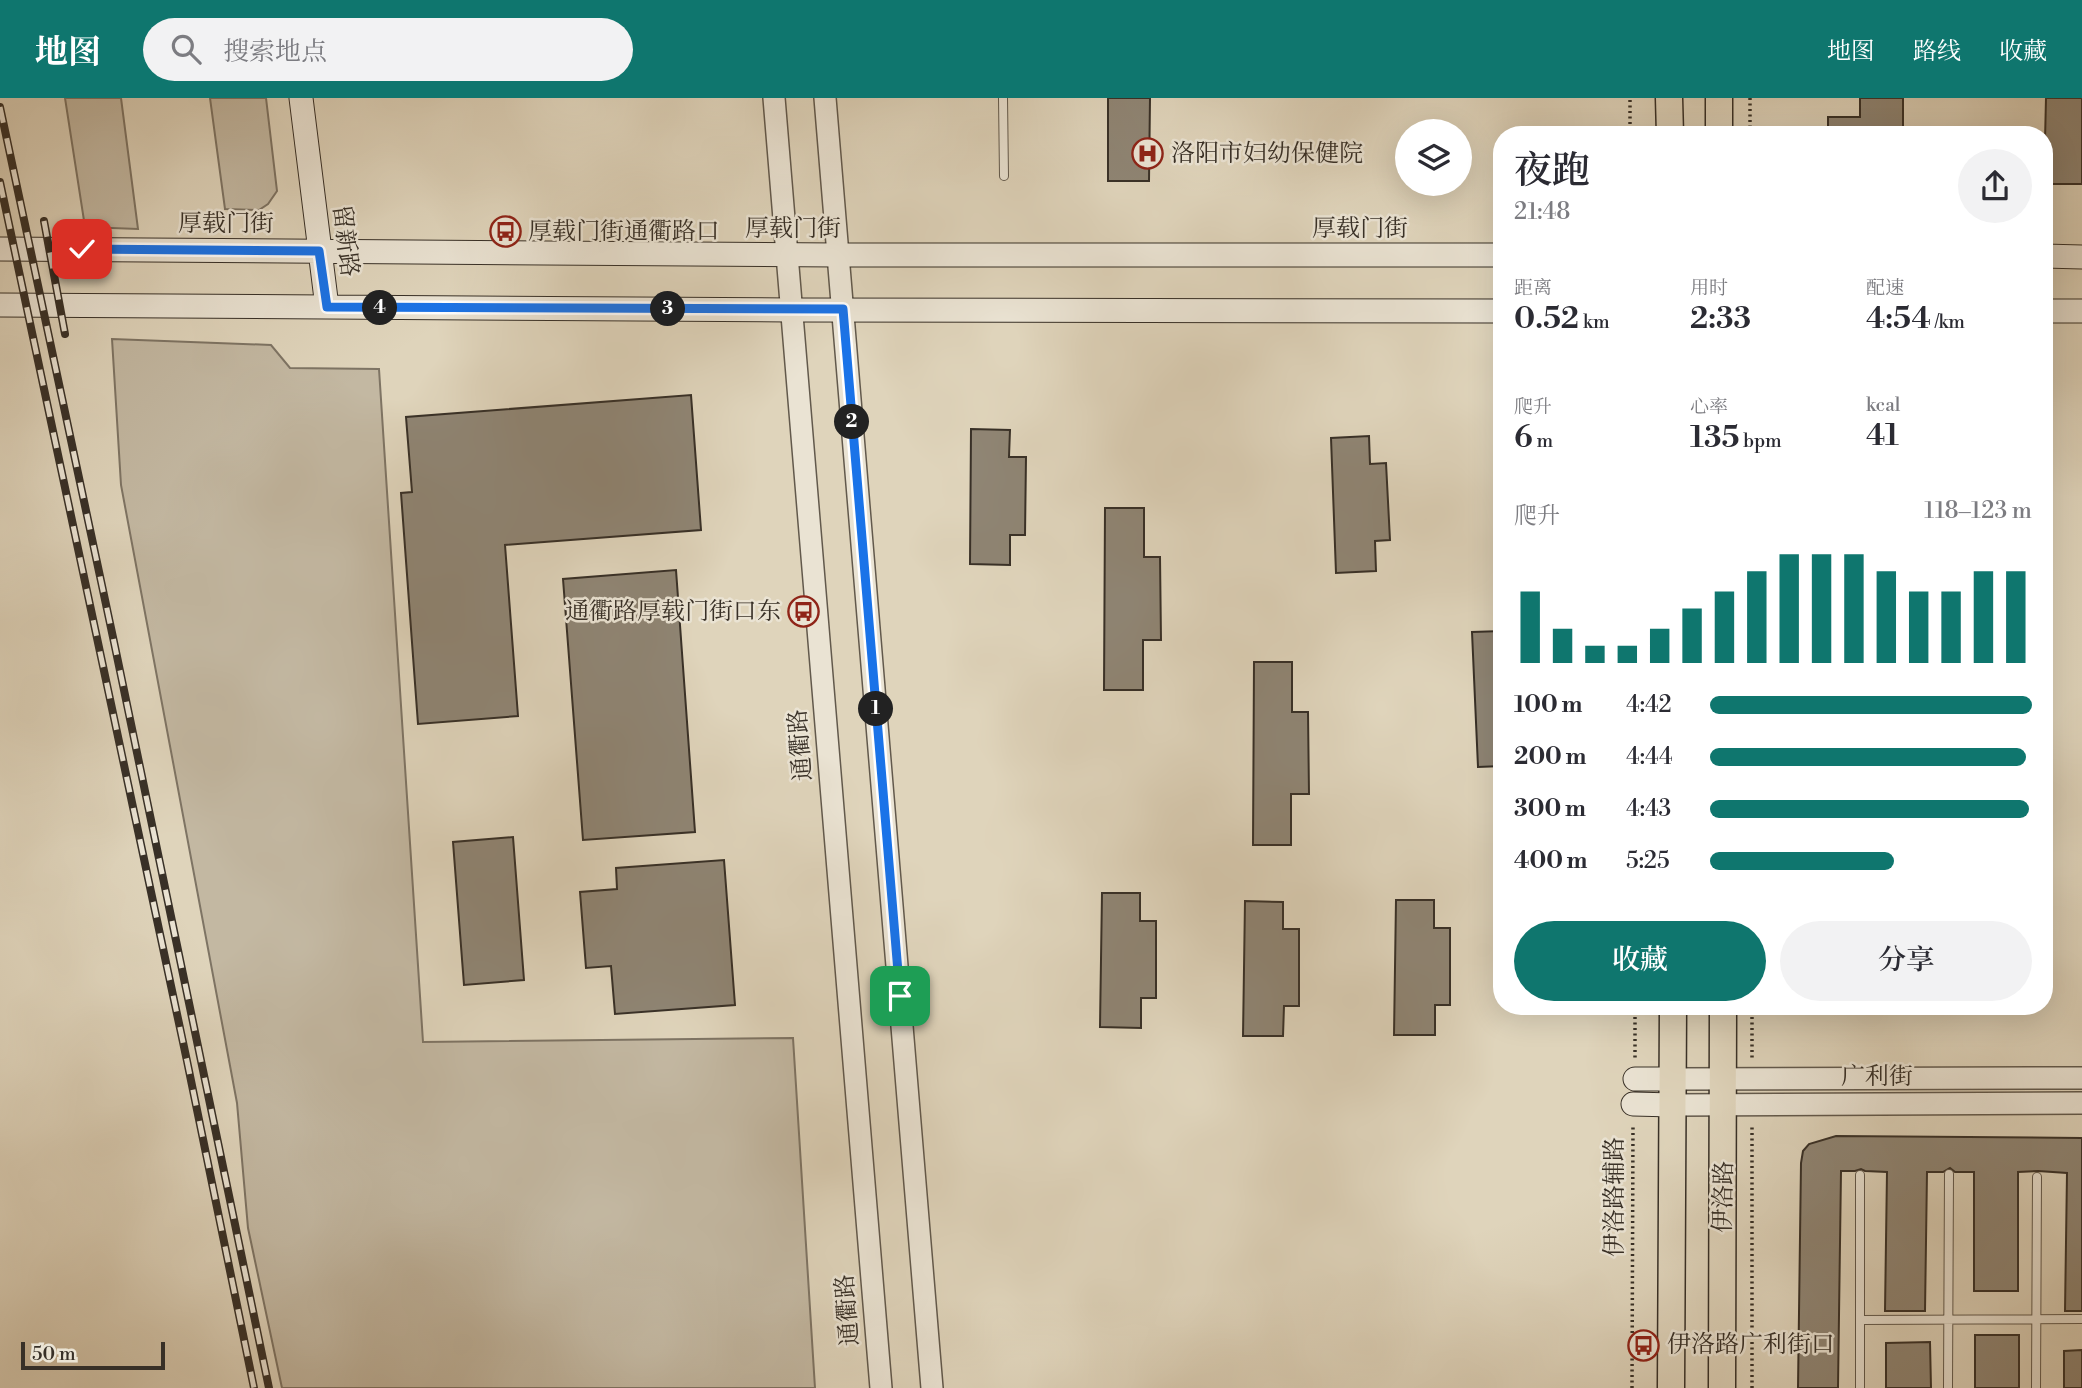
<!DOCTYPE html>
<html lang="zh">
<head>
<meta charset="utf-8">
<style>
  :root { --surface:#fff; --page:#f2f2f3; --text:#2b2b33; --muted:#7c7c81; --accent:#0f766e }
  body { margin:0; font-family:"Libre Bodoni","Noto Serif SC",serif; background:var(--page); color:var(--text); height:100vh; display:flex; flex-direction:column; font-size:26px; white-space:nowrap }
  * { box-sizing:border-box; margin:0 }
  p { font-size:23px; color:var(--muted) }
  .icon { flex:none; width:38px; height:38px; fill:none; stroke:currentColor; stroke-width:2; stroke-linecap:round; stroke-linejoin:round }
  .map { position:relative; flex:1; overflow:hidden }
  .panel { position:absolute; left:1493px; top:28px; width:560px; height:889px; display:flex; flex-direction:column; background:var(--surface); border-radius:28px; box-shadow:0 7px 28px #0002 }
  .panel>* { flex:none }
  .fabs { position:absolute; left:1395px; top:21px; display:grid; gap:14px }
  .fabs a { display:grid; place-items:center; width:77px; height:77px; border-radius:50%; background:var(--surface); box-shadow:0 7px 28px #0002; font-size:35px }
  .scale { position:absolute; left:21px; bottom:18px; width:144px; box-sizing:border-box; padding-left:7px; border:4px solid #383027; border-top:0; font-size:19px; line-height:24px; white-space:nowrap; color:#383027; -webkit-text-stroke:5px #eae3d3; paint-order:stroke }
  .pin { position:absolute; display:grid; place-items:center; width:60px; height:60px; color:#fff; margin:-30px; border-radius:14px; box-shadow:0 4px 10px #0006 }
  .km { position:absolute; width:35px; height:35px; margin:-18px; border-radius:50%; background:#222; color:#fff; font-size:19px; line-height:35px; text-align:center }
  .round { display:grid; place-items:center; flex:none; width:74px; height:74px; border-radius:37px; background:var(--page) }
  .head { display:flex; align-items:center; justify-content:space-between; height:119px; padding:0 21px }
  h1 { font-size:38px; font-weight:600; line-height:52px }
  .stats { display:grid; grid-template-columns:repeat(3,1fr); gap:10px; height:119px; padding:7px 21px }
  .stats div { display:grid; align-content:center }
  .stats b { font-size:30px; font-weight:600 }
  .stats small { font-size:19px; font-weight:400 }
  .stats p { font-size:19px }
  .chart { height:196px; padding:14px 21px }
  .chart p { display:flex; justify-content:space-between }
  .chart svg { width:100%; height:126px; margin-top:7px; stroke:var(--accent); stroke-width:6 }
  .cta { display:flex; gap:14px; margin-top:auto; padding:14px 21px }
  .cta a { flex:1; height:80px; border-radius:42px; background:var(--accent); color:#fff; font-size:28px; font-weight:600; line-height:80px; text-align:center }
  .cta a+a { background:var(--page); color:var(--text) }
  ul { padding:0 21px; list-style:none; font-size:23px }
  li { display:grid; grid-template-columns:112px 84px 1fr; align-items:center; height:52px }
  li i { height:18px; border-radius:9px; background:var(--accent) }
  header { display:flex; align-items:center; gap:42px; box-sizing:border-box; height:98px; padding:0 35px; background:var(--accent); color:#fff }
  header strong { font-size:33px }
  nav { display:flex; gap:38px; margin-inline-start:auto; font-size:24px }
  .search { width:490px; height:63px; background:var(--page); display:flex; align-items:center; gap:18px; box-sizing:border-box; padding:0 24px; border-radius:38px; color:var(--muted); font-size:26px }
  .map>svg:first-child { display:block }
</style>
</head>
<body>
<header>
<strong>地图</strong>
<div class="search"><svg class="icon" aria-label="search" viewBox="0 0 24 24"><circle cx="10" cy="10" r="6"/><path d="M15 15l6 6"/></svg>搜索地点</div>
<nav><a>地图</a><a>路线</a><a>收藏</a></nav>
</header>
<div class="map">
<svg width="2082" height="1290" viewBox="0 0 2082 1290">
  <rect width="100%" height="100%" fill="#dfd4bb"/>
  <filter id="stains"><feTurbulence type="fractalNoise" baseFrequency=".00286" numOctaves="4"/><feColorMatrix values="0 0 0 0 .2 0 0 0 0 .09 0 0 0 0 .02 0 0 0 .5 -.17"/></filter>
  <radialGradient id="worn" r=".72"><stop offset=".6" stop-color="#630" stop-opacity="0"/><stop offset="1" stop-color="#630" stop-opacity=".3"/></radialGradient>
  <path fill="#c3b8a2" stroke="#7e7464" stroke-width="2" d="M65,0H121L138,131L85,129Z
    M210,0H266L277,93L268,106L259,112L225,111Z
    M112,241L271,247L290,270L379,271L423,944L793,940L815,1290H282L248,1130L237,1005L121,387Z"/>
  <path fill="#8f8574" stroke="#383027" stroke-width="2" d="M1108,0H1150L1149,83H1108Z
    M1860,0H1903V37H1828V19H1860Z
    M2046,0H2082V86H2044Z
    M691,297L701,432L505,447L518,618L418,626L401,395L412,394L406,319Z
    M971,331L1010,332L1009,359H1026L1025,437H1010V467L970,466Z
    M1369,338L1370,366L1386,365L1390,442L1375,443L1376,473L1336,475L1331,340Z
    M1105,410H1144V459H1160L1161,542H1143V592H1104Z
    M676,472L695,734L583,742L563,481Z
    M1502,533V668L1478,669L1472,534Z
    M1254,564H1292V614H1308L1309,696H1291V747H1253Z
    M513,739L524,882L464,887L453,744Z
    M724,762L735,907L615,916L611,868L586,870L580,794L617,791L616,770Z
    M1102,795H1140V823H1156V900H1141V930L1100,929Z
    M1396,802H1434V830H1450V907H1435V937H1394Z
    M1245,803L1283,804V831H1299V908H1284L1283,938H1243Z
    M1836,1038L2082,1040V1213H2065L2067,1075L2038,1073L2018,1074V1193H1974V1074H1955L1950,1070L1943,1074H1927L1925,1213H1885L1887,1074L1865,1073L1861,1071L1855,1073H1841L1838,1290H1798L1801,1065L1803,1053L1809,1046Z
    M1975,1237H2019V1290H1975Z
    M1930,1244L1931,1290H1886V1245Z
    M2082,1252V1290H2064V1253Z"/>
  <g fill="none" stroke-linecap="round" stroke-linejoin="round">
    <defs>
      <path id="service" d="M1003,0L1004,78
        M1860,1077V1290
        M1860,1222L2082,1221
        M1948,1290L1949,1076
        M2036,1290L2037,1079"/>
      <path id="tertiary" d="M774,0L881,1290
        M825,0L932,1290
        M1673,981L2082,980
        M1673,1007L2082,1005"/>
      <path id="secondary" d="M301,0L327,209
        M0,151L838,157H1502
        M2044,158L2082,159
        M0,207L790,212L1502,213
        M2044,213H2082
        M1635,981H1673
        M1633,1006L1673,1007"/>
      <path id="primary" d="M1669,0L1670,37
        M1719,0V37
        M1671,1290L1673,908
        M1722,1290L1723,908"/>
    </defs>
    <use href="#service" stroke="#62594c" stroke-width="10"/>
    <use href="#tertiary" stroke="#62594c" stroke-width="24"/>
    <use href="#secondary" stroke="#383027" stroke-width="25"/>
    <use href="#primary" stroke="#383027" stroke-width="29"/>
    <path stroke="#383027" stroke-width="3.5" stroke-dasharray="2 3.5" stroke-linecap="butt" d="M1750,0V37
      M1630,37V0
      M1635,908V962
      M1752,908V962
      M1632,1290L1633,1026
      M1752,1290V1026"/>
    <use href="#service" stroke="#eae3d3" stroke-width="8"/>
    <use href="#tertiary" stroke="#eae3d3" stroke-width="21"/>
    <use href="#secondary" stroke="#eae3d3" stroke-width="23"/>
    <use href="#primary" stroke="#dfd4bb" stroke-width="26"/>
    <defs>
      <path id="rail" d="M0,9L114,544L269,1290
        M0,84L187,963L254,1290
        M44,123L65,236"/>
    </defs>
    <use href="#rail" stroke="#383027" stroke-width="8"/>
    <use href="#rail" stroke="#eae3d3" stroke-width="5" stroke-dasharray="16" stroke-linecap="butt"/>
  </g>
  <g fill="none" stroke-linecap="round" stroke-linejoin="round">
    <defs>
      <path id="route" d="M82,151L319,153L327,209L843,211L900,898"/>
    </defs>
    <use href="#route" stroke="#fff" stroke-width="14"/>
    <use href="#route" stroke="#1a73e8" stroke-width="9"/>
  </g>
  <defs>
    <symbol id="hospital-ring" viewBox="-11 -11 22 22"><circle r="9.5" fill="#eae3d3" stroke="#8f2418" stroke-width="1.5"/><path d="M-5-5h3v3.5h4V-5h3V5h-3V1.5h-4V5h-3Z" fill="#8f2418"/></symbol>
    <symbol id="bus-ring" viewBox="-11 -11 22 22"><circle r="9.5" fill="#eae3d3" stroke="#8f2418" stroke-width="1.5"/><path d="M-5-6H5V4H4V6H2V4H-2V6H-4V4H-5ZM-3.5-4V0h7V-4ZM-3.5 1.2v1.5H-2V1.2ZM2 1.2v1.5H3.5V1.2Z" fill="#8f2418"/></symbol>
  </defs>
  <g fill-rule="evenodd">
    <use href="#hospital-ring" x="1130" y="38" width="35" height="35"/>
    <use href="#bus-ring" x="488" y="116" width="35" height="35"/>
    <use href="#bus-ring" x="786" y="496" width="35" height="35"/>
    <use href="#bus-ring" x="1626" y="1230" width="35" height="35"/>
  </g>
  <g text-anchor="middle" dominant-baseline="central" stroke-width="5" stroke-linejoin="round" paint-order="stroke">
    <g font-size="24" fill="#383027" stroke="#eae3d3" text-anchor="start">
      <text x="1171" y="56">洛阳市妇幼保健院</text>
      <text x="528" y="134">厚载门街通衢路口</text>
      <text x="781" y="514" text-anchor="end">通衢路厚载门街口东</text>
      <text x="1667" y="1247">伊洛路广利街口</text>
    </g>
    <g font-size="24" fill="#383027" stroke="#eae3d3">
      <text x="226" y="126">厚载门街</text>
      <text x="793" y="131">厚载门街</text>
      <text x="1360" y="131">厚载门街</text>
      <text transform="translate(345 143) rotate(83)">留新路</text>
      <text transform="translate(801 647) rotate(-95)">通衢路</text>
      <text x="1877" y="979">广利街</text>
      <text transform="translate(1615 1099) rotate(-90)">伊洛路辅路</text>
      <text transform="translate(1724 1099) rotate(-89)">伊洛路</text>
      <text transform="translate(848 1212) rotate(-95)">通衢路</text>
    </g>
  </g>
  <rect width="100%" height="100%" filter="url(#stains)"/>
  <rect width="100%" height="100%" fill="url(#worn)"/>
</svg>
<div class="fabs">
<a><svg class="icon" aria-label="layers" viewBox="0 0 24 24"><path d="M12 4l9 5-9 5-9-5zM3 14l9 5 9-5"/></svg></a>
</div>
<div class="scale">50 m</div>
<div class="pin" style="left:900px;top:898px;background:#1e9e55"><svg class="icon" aria-label="arrive" viewBox="0 0 24 24"><path d="M6 21V4h12l-3 4 3 4H6"/></svg></div>
<div class="pin" style="left:82px;top:151px;background:#d93025"><svg class="icon" aria-label="check" viewBox="0 0 24 24"><path d="M5 12l5 5 9-10"/></svg></div>
<b class="km" style="left:876px;top:611px">1</b>
<b class="km" style="left:852px;top:324px">2</b>
<b class="km" style="left:668px;top:211px">3</b>
<b class="km" style="left:380px;top:210px">4</b>
<section class="panel">
<div class="head"><div><h1>夜跑</h1><p>21:48</p></div><a class="round"><svg class="icon" aria-label="share" viewBox="0 0 24 24"><path d="M12 15V3M7 8l5-5 5 5M5 13v7h14v-7"/></svg></a></div>
<div class="stats">
<div><p>距离</p><b>0.52<small> km</small></b></div>
<div><p>用时</p><b>2:33</b></div>
<div><p>配速</p><b>4:54<small> /km</small></b></div>
</div>
<div class="stats">
<div><p>爬升</p><b>6<small> m</small></b></div>
<div><p>心率</p><b>135<small> bpm</small></b></div>
<div><p>kcal</p><b>41</b></div>
</div>
<div class="chart"><p><span>爬升</span>118–123 m</p>
<svg viewBox="0 0 160 44" preserveAspectRatio="none"><path d="M5 44V19M15 44V32M25 44V38M35 44V38M45 44V32M55 44V25M65 44V19M75 44V12M85 44V6M95 44V6M105 44V6M115 44V12M125 44V19M135 44V19M145 44V12M155 44V12"/></svg>
</div>
<ul>
<li><b>100 m</b>4:42<i style="width:100%"></i></li>
<li><b>200 m</b>4:44<i style="width:98%"></i></li>
<li><b>300 m</b>4:43<i style="width:99%"></i></li>
<li><b>400 m</b>5:25<i style="width:57%"></i></li>
</ul>
<div class="cta"><a>收藏</a><a>分享</a></div>
</section>
</div>
</body>
</html>
